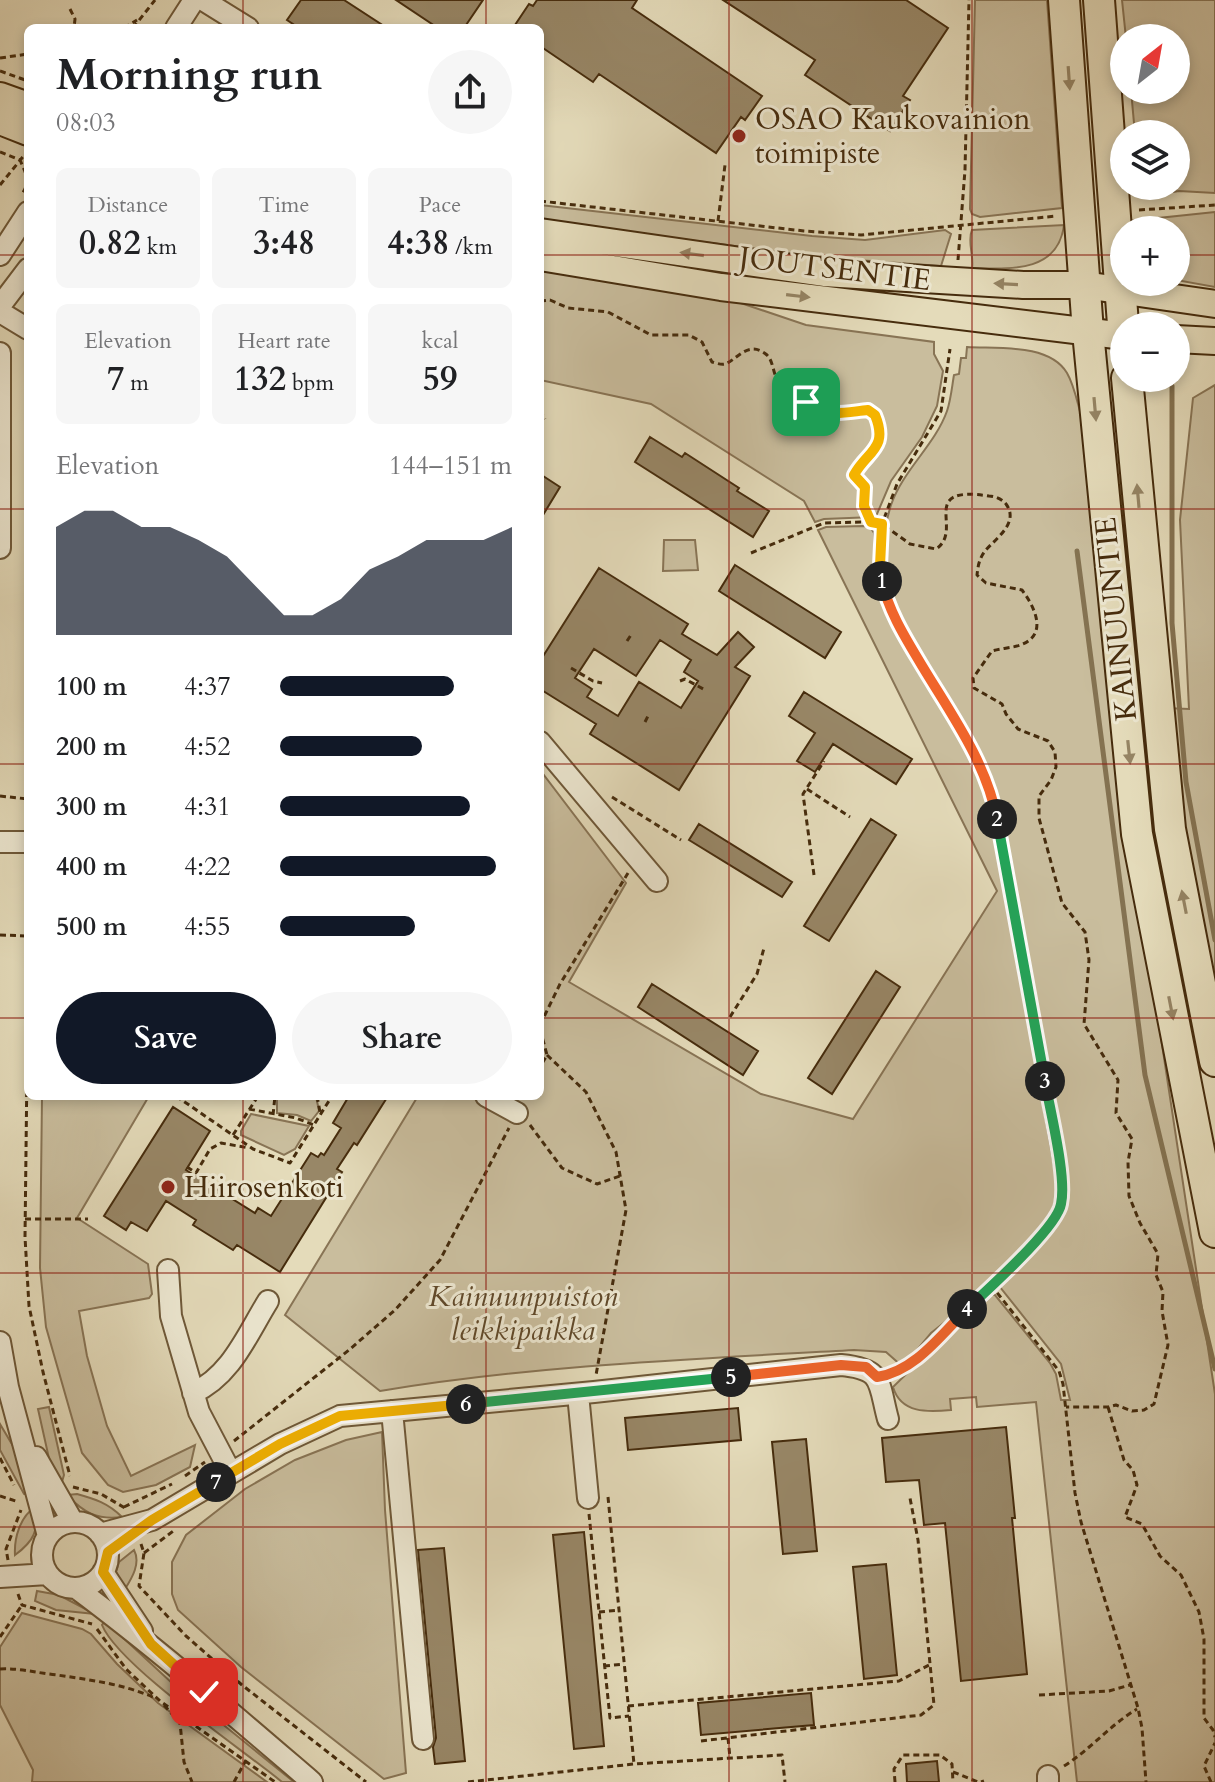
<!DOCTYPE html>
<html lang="en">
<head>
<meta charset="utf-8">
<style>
  :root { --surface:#fff; --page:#f6f6f6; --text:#202124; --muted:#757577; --accent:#111827 }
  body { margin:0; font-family:Cardo,serif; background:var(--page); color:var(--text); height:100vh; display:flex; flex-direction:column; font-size:30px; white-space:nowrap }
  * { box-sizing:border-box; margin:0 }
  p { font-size:26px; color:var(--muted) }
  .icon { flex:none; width:44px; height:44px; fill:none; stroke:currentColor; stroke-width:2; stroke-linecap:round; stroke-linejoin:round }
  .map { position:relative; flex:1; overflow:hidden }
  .drawer { position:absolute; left:24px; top:24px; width:520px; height:1076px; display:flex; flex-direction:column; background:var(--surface); border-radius:12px; box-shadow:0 4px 12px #0003 }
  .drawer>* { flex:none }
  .needle { width:52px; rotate:31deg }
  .controls { position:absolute; left:1110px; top:24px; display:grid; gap:16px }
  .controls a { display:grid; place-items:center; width:80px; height:80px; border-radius:50%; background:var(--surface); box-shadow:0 4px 12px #0003; font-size:40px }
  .pin { position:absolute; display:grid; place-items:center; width:68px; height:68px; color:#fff; margin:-34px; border-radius:16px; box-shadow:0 4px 12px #0006 }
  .km { position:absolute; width:40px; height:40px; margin:-20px; border-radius:50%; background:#222; color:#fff; font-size:22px; line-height:40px; text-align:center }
  .round { display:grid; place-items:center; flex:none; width:84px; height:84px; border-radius:42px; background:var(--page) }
  .overview { display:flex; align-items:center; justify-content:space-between; height:136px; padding:0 32px }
  h1 { font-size:44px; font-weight:700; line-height:60px }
  .metrics { display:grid; grid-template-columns:repeat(3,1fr); gap:12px; height:136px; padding:8px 32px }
  .metrics div { display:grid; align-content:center; border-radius:12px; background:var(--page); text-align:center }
  .metrics b { font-size:34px; font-weight:700 }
  .metrics small { font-size:22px; font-weight:400 }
  .metrics p { font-size:22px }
  .chart { height:224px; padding:16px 32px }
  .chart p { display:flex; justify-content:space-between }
  .chart svg { width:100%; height:144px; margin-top:8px; fill:var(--accent); opacity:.7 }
  .button { display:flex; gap:16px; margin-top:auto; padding:16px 32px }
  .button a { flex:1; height:92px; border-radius:48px; background:var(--accent); color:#fff; font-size:32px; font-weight:700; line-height:92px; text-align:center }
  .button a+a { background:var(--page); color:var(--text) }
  ul { padding:0 32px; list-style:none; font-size:26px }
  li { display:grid; grid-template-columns:128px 96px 1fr; align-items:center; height:60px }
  li i { height:20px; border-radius:10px; background:var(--accent) }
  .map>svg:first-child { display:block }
</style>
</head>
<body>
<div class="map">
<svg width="1215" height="1782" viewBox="0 0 1215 1782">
  <rect width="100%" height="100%" fill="#e4dbba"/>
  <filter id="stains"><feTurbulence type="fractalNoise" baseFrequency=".0025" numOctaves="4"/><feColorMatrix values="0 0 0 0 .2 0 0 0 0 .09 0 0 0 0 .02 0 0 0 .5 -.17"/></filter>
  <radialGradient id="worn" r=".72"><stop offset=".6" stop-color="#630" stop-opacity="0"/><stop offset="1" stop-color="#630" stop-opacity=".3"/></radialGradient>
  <path fill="#c9bd9d" stroke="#887455" stroke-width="2" d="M975,0H1047L1062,208L980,217L972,214L970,209Z
    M1122,0H1215V193L1179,191L1141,197L1140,186H1176V134H1135L1131,90H1176V38H1126Z
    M540,205L812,236L865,240L945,230L951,234L941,266L829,258L572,225L540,220Z
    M1215,212V287L1176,280V230H1131L1130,221Z
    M1064,225C1058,273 1010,269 972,268C974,255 967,241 972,230Z
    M540,268L723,297L806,325L934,342V354L943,371L937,406L922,437L891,481L877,514L874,517L824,519L815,522L804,501L651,404L540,380Z
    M967,347C997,349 1049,343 1067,373C1074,385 1077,401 1081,415L1109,695L1215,1394V1782H1077L1036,1402L977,1407L976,1397L950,1399L951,1410C928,1412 901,1414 893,1387L988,1294L995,1295L1050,1363L1056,1374L1061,1400H1070L1061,1364L1000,1287L1002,1280L1061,1217L1065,1207L1064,1177L997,800C991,783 985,765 976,749C935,674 861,596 891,505C903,470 935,445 947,411C951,399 952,386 954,375L959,374L961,358H966Z
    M1215,385V1031L1166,708L1189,709L1180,520L1193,398Z
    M863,526L870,527L874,533L875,566L881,594L895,628L971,757L990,803L1056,1178C1057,1197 1055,1208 1044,1225L959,1311L931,1333L903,1367L886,1352L854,1350C695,1359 537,1365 380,1391L285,1315L418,1096H540V770L626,883L569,982L761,1094L853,1119L997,891L818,530L826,527Z
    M664,540H695L698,570L663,571Z
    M42,1096H149L77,1218L148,1264L152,1294L149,1298L79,1311L87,1356L107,1426L131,1476L195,1445L190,1467L156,1485L123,1492L108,1485L82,1453L46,1327L40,1268Z
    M277,1096H316L319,1111L311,1121L297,1115L277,1113Z
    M251,1114L309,1126L295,1149L284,1155L241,1135V1131Z
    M49,1407L64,1475L61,1485L50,1463L38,1409Z
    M0,1424L13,1446L32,1496L24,1494L0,1450Z
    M382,1432L385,1510L406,1773L384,1779L241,1667L178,1610L172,1594V1562L186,1535L245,1489L295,1460L346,1440Z
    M77,1494C95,1499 108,1503 122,1517C97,1520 84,1513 67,1495Z
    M35,1507C39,1531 34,1541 15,1555C14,1538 20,1517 35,1507Z
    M134,1550C141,1563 132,1578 125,1589L116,1572L119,1562Z
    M37,1591L59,1595L95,1614L56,1610L35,1601Z
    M22,1613L82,1629L91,1634L117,1664L158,1703L267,1782H32L33,1770L0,1705V1647Z
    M105,1621L173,1684L294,1782H282C243,1750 118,1665 102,1625Z"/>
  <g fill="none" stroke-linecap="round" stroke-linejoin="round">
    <path stroke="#847251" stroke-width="5" d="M1172,386V623L1186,782L1215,940
      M1077,551L1145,1075L1215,1369"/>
  </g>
  <path fill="#988767" stroke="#462c0d" stroke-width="2" fill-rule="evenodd" d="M301,0H344L387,28H299L287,20Z
    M396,0H483L464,28H438Z
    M537,0H637L632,8L762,96L745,120L741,117L716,153L599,74L593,82L540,46V28H513L529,4L533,6Z
    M723,0H906L948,28L903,96L910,100L890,131L805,75L815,60Z
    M650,437L682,457L685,453L739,488L737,491L769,511L753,537L635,462Z
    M540,474L560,487L540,520Z
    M735,565L841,632L825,658L719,591Z
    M599,568L688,624L682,634L717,655L738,632L754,647L735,667L750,676L679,790L590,734L596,724L540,689V661ZM660,640L691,660L684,672L698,681L681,708L639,682L618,716L587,697L592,689L575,678L594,649L636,676Z
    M804,692L912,759L896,784L833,744L815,772L797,761L815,733L789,716Z
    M871,819L896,835L829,941L804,926Z
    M699,824L792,882L782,897L689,840Z
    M876,971L900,987L832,1094L808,1078Z
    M652,984L758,1051L743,1075L638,1007Z
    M349,1096H388L357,1145L354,1143L337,1169L342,1172L280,1272L237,1245L233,1250L193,1225L196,1220L166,1201L147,1231L131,1222L126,1230L104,1216L173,1107L210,1131L186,1170L255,1213L258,1208L271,1216L311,1153L318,1157L321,1153L324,1155L341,1128L333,1123Z
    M738,1408L741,1440L628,1450L625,1418Z
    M1006,1427L1015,1518H1012L1027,1674L961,1681L945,1523L924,1525L919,1480L886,1482L882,1438Z
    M806,1439L817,1551L783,1554L772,1442Z
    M584,1532L604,1746L574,1749L553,1535Z
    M444,1548L465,1761L435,1764L433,1747L436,1738L418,1550Z
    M886,1564L897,1675L864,1679L853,1567Z
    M811,1693L814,1725L701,1735L698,1703Z
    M937,1761L939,1782H907L906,1764Z"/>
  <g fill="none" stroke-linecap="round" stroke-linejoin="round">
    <defs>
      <path id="minor" d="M203,0L248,28
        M176,28L194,0
        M0,255L28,212
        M0,306L28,269
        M0,312L28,329
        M0,353V548
        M540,742L657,881
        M0,842H28
        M486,1096L517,1113
        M168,1270L171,1316L199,1412L231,1473
        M0,1342L8,1387L48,1536
        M193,1393C231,1376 247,1335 268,1301
        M578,1394L588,1498
        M392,1411L423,1739
        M36,1457L73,1522
        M42 1555a33 33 0 1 1 66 0a33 33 0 1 1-66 0Z
        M100,1534L152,1520L280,1444L340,1416L594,1392L841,1365C884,1369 878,1382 888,1419
        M103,1572L142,1631
        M0,1577L48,1574
        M76,1588C158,1649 235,1716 312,1782
        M1048,1776V1782"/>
      <path id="major" d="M0,96L28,106
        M0,121L28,132
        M540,232L824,273L1023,285H1084L1215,304
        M540,257L721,287L1124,336
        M1176,339L1215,341"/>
      <path id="highway" d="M1064,0L1088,332L1137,834L1215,1232
        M1099,0L1124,338
        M1127,378L1170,829L1215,1061"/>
    </defs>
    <use href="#minor" stroke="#6e5838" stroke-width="24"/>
    <use href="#major" stroke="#462c0d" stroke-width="30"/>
    <use href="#highway" stroke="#462c0d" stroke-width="34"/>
    <path stroke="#462c0d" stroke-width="3" stroke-dasharray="6 4" stroke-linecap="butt" d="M70,9L75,19L74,28
      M124,28L137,20
      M133,28L155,0
      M0,58L28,54
      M0,71L28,81
      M0,152L20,160C26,174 31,181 22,194
      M0,185L26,153
      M540,201L804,231L861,235L1057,216
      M1139,210L1215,205
      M718,221L725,165
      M958,260L965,170L969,0
      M540,301L550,300L568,308L608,312L651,335H689L702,342L712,362C716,363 721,365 725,364C737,360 748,339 767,355C773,361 773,372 777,379C781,380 786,379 790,380C803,384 804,404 815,411C828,419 854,411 868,410L875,415C889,449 867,451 854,475L865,487L864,506L871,522
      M540,410L545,419
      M751,553L824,523L863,522L882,524L910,544L936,549C965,530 916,485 989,496C995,496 1002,499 1006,504C1020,523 995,539 985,551C979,559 978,566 977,575L986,583L1022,590C1034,606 1048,633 1023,644C1014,648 1002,648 992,651L973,678L974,688L1002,704L1006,714L1018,729L1048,741L1055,752L1056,767L1051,780L1039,796V818L1062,903L1085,932L1089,960L1084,1024L1118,1080L1116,1113L1132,1139L1128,1162L1129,1196L1140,1223L1158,1254L1156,1275L1163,1292L1162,1311L1168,1345L1154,1404L1144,1410L1132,1411L1116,1405L1108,1407H1066
      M627,641L631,635
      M571,668L593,681L602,683
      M680,681L685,679L705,690
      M645,722L648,716
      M807,789L850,817
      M0,796L28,799
      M612,797L681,840
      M814,875L803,794L824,761
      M0,935L28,936
      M28,981L25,1237L29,1306L43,1372L70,1476
      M730,1017L757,974L764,948
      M540,1025L560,984L628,873
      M540,1029L547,1055L540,1067
      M547,1055L586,1092L616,1152L626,1210L596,1375
      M176,1096L253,1149L290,1163L332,1096
      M317,1096L320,1112
      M249,1109L296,1118L314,1125
      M273,1115L275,1096
      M530,1125L562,1168L597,1184L620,1176
      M233,1135L258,1096
      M187,1167L196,1173L210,1149L221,1143L249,1148
      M25,1219H88
      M991,1285L1059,1371L1063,1384L1075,1493L1081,1522L1138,1708L1142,1728L1146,1782
      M895,1374L906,1370L1048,1227L1061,1205V1177L1017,917L994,801L975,754L899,627L885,592L880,566L882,524L897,484L941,411L950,349
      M1108,1407L1124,1460L1133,1470L1137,1485L1125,1517L1142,1524L1160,1556L1181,1575L1199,1612L1204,1639V1718L1213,1730L1215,1737
      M234,1441L349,1350L395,1310L440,1260L509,1128
      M0,1458L14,1485
      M185,1476L205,1462
      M73,1487L101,1494L125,1508
      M0,1496L19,1502
      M608,1497L634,1764
      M124,1507L172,1484
      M589,1514L610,1718L629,1716
      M141,1544L144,1553L139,1586L186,1636L242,1685L366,1782
      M144,1553L176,1529
      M8,1560L6,1549L21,1510
      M18,1594L22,1605L92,1624
      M599,1612L619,1610
      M97,1629L126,1669L160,1701L275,1782
      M0,1637L22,1605
      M604,1666L624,1664
      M0,1669C20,1668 37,1673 57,1675C90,1680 124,1684 155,1698
      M1039,1695L1109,1691L1130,1685
      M164,1705L180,1723L184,1762L192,1782
      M628,1706L899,1681L929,1665
      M728,1738L730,1758
      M701,1741L921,1715L934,1705L918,1540L910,1498
      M1064,1766C1091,1749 1110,1725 1137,1709
      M953,1772L978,1782
      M234,1782L246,1760
      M468,1782L634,1764L782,1755L785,1782
      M895,1782L894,1769L903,1755H940L952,1764L953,1782
      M981,1782L984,1781
      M1211,1782L1204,1766L1215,1743"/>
    <use href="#minor" stroke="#ede8d2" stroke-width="20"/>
    <use href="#major" stroke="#e4dbba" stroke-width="26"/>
    <use href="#highway" stroke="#e4dbba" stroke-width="30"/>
  </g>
  <defs><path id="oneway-solid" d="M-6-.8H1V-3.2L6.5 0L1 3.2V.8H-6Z" transform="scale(2)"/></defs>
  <g fill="#958464">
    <use href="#oneway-solid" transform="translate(1069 78) rotate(86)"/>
    <use href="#oneway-solid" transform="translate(692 254) rotate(-172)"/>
    <use href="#oneway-solid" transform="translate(1006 284) rotate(-177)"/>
    <use href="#oneway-solid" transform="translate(798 296) rotate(7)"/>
    <use href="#oneway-solid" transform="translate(1095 409) rotate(85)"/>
    <use href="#oneway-solid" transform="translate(1138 496) rotate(-95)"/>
    <use href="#oneway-solid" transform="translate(1129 752) rotate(84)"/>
    <use href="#oneway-solid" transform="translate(1184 902) rotate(-101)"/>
    <use href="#oneway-solid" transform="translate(1171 1008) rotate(79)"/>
  </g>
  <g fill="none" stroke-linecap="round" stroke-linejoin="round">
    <defs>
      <path id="split-1" d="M806,402C823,419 846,412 868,410L875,415C889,449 867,451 854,475L865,487L864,506L871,522L882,524L880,566L882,581"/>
      <path id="split-2" d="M882,581C888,609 903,634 918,659C948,710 986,760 997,819"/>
      <path id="split-3" d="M997,819L1045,1081"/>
      <path id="split-4" d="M967,1309C987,1290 1057,1228 1061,1204C1067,1177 1050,1111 1045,1081"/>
      <path id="split-5" d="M731,1377L841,1365L866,1367L877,1377C915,1371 940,1336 967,1309"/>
      <path id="split-6" d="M466,1404L731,1377"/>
      <path id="split-7" d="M216,1482L280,1444L340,1416L466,1404"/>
      <path id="split-8" d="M204,1692L151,1644L103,1572L108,1552L152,1520L216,1482"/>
    </defs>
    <use href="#split-1" stroke="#fff" stroke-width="16"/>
    <use href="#split-2" stroke="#fff" stroke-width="16"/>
    <use href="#split-3" stroke="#fff" stroke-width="16"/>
    <use href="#split-4" stroke="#fff" stroke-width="16"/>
    <use href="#split-5" stroke="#fff" stroke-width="16"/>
    <use href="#split-6" stroke="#fff" stroke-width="16"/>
    <use href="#split-7" stroke="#fff" stroke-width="16"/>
    <use href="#split-8" stroke="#fff" stroke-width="16"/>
    <use href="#split-1" stroke="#f5b400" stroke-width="10"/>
    <use href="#split-2" stroke="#f0652b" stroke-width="10"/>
    <use href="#split-3" stroke="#22a559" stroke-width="10"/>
    <use href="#split-4" stroke="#22a559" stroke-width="10"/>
    <use href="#split-5" stroke="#f0652b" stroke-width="10"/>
    <use href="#split-6" stroke="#22a559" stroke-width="10"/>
    <use href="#split-7" stroke="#f5b400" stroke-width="10"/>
    <use href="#split-8" stroke="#f5b400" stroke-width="10"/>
  </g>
  <path fill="none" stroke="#8f2418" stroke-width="2" stroke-opacity="0.55" d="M243,0V28M486,0V28M729,0V1782M972,0V1782M0,255H28M540,255H1124M1176,255H1215M0,509H28M540,509H1215M0,764H28M540,764H1215M0,1018H28M540,1018H1215M243,1096V1782M486,1096V1782M0,1273H1215M0,1527H1215"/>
  <g fill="#8f2418" stroke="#ede8d2" stroke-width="3">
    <circle cx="739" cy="136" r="8"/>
    <circle cx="168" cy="1187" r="8"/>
  </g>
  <g text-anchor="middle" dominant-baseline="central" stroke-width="6" stroke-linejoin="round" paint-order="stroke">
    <g font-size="30" fill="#462c0d" stroke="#ede8d2" text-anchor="start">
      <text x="755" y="119">OSAO Kaukovainion<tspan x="755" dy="34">toimipiste</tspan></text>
      <text x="184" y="1187">Hiirosenkoti</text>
    </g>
    <g font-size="30" fill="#462c0d" stroke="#ede8d2">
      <text transform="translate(835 269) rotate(7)">JOUTSENTIE</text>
      <text transform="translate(1116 619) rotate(-96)">KAINUUNTIE</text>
    </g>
    <g font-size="30" font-style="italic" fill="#60492a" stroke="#ede8d2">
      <text x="523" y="1296">Kainuunpuiston<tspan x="523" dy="34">leikkipaikka</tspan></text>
    </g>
  </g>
  <rect width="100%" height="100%" filter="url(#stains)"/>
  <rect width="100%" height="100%" fill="url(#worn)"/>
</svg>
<div class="controls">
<a><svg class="needle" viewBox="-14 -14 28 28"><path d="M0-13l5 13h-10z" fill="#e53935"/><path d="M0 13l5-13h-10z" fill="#757577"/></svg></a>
<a><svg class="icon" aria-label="layers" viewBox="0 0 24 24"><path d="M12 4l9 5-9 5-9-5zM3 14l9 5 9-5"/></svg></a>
<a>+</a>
<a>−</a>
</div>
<div class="pin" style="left:806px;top:402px;background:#1e9e55"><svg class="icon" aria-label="arrive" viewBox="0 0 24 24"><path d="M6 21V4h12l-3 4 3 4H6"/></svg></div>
<div class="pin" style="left:204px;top:1692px;background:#d93025"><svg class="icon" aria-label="check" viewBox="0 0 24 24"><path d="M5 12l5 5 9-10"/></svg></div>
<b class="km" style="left:882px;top:581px">1</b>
<b class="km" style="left:997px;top:819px">2</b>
<b class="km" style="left:1045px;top:1081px">3</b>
<b class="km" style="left:967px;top:1309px">4</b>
<b class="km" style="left:731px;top:1377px">5</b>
<b class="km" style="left:466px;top:1404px">6</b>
<b class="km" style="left:216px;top:1482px">7</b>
<section class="drawer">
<div class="overview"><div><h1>Morning run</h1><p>08:03</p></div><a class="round"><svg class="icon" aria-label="share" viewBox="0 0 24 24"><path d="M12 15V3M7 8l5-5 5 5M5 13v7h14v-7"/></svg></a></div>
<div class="metrics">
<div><p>Distance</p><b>0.82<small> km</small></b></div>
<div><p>Time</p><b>3:48</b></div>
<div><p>Pace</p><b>4:38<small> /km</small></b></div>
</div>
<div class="metrics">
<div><p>Elevation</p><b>7<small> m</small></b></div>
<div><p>Heart rate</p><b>132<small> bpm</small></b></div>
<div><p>kcal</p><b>59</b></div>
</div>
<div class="chart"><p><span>Elevation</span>144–151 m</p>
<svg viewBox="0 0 160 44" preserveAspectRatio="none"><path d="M0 44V11L10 6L20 6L30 11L40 11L50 15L60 20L70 29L80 38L90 38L100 33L110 24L120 20L130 15L140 15L150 15L160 11V44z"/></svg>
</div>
<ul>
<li><b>100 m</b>4:37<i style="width:75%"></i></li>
<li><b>200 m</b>4:52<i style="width:61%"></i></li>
<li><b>300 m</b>4:31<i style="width:82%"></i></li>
<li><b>400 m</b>4:22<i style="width:93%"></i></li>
<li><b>500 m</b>4:55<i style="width:58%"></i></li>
</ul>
<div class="button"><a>Save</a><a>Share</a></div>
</section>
</div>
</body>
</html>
